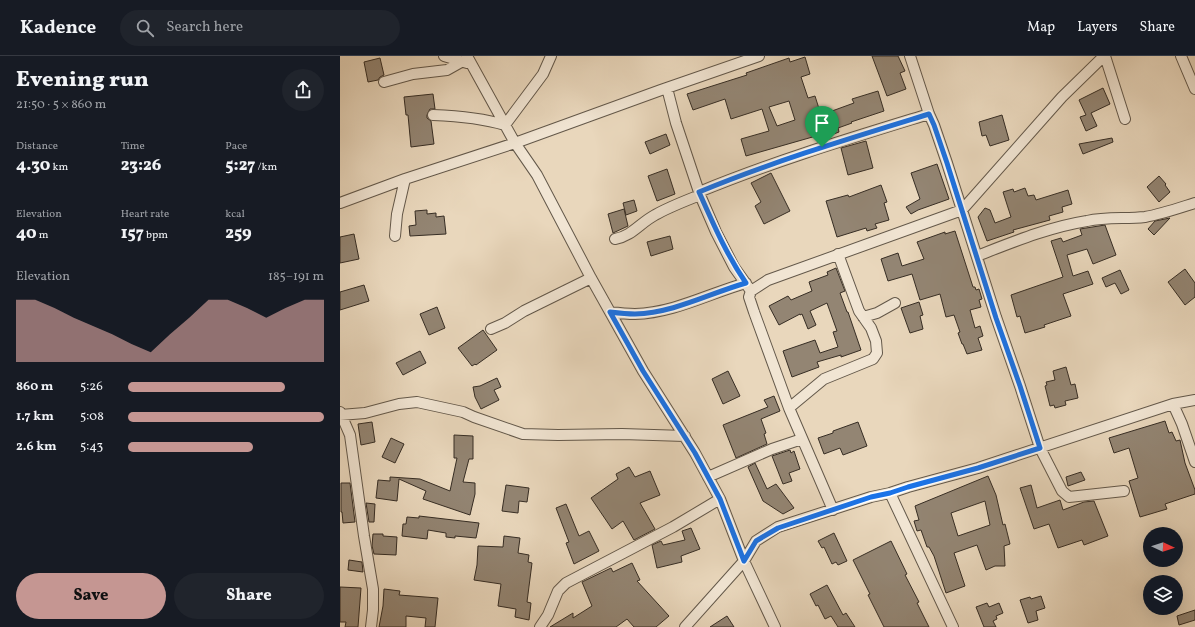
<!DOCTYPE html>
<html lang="en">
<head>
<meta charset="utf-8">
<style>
  :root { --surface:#171b24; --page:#20242c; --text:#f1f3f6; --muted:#9ea1a6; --line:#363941; --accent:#c59692 }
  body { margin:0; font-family:Vollkorn,serif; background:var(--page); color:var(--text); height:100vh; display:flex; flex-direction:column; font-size:15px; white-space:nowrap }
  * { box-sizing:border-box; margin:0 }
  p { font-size:13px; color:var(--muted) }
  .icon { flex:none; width:22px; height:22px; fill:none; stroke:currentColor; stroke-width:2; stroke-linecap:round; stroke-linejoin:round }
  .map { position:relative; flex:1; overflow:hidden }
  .details { display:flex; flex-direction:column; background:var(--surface); width:340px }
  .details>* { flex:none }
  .needle { width:26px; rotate:93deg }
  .buttons { position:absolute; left:803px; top:471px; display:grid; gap:8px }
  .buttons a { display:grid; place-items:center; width:40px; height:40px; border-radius:50%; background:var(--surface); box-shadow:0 4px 16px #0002; font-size:20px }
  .pin { position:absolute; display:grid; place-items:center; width:34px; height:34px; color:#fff; margin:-41px -17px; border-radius:50% 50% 50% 0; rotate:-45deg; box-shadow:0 0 4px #0007 }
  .pin .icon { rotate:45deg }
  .round { display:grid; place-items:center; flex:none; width:42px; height:42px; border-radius:21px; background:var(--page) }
  .head { display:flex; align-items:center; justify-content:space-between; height:68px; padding:0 16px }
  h1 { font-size:22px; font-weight:800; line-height:30px }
  .metrics { display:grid; grid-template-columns:repeat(3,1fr); gap:6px; height:68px; padding:4px 16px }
  .metrics div { display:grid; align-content:center }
  .metrics b { font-size:17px; font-weight:800 }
  .metrics small { font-size:11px; font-weight:400 }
  .metrics p { font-size:11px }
  .chart { height:112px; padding:8px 16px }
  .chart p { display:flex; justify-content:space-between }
  .chart svg { width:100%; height:72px; margin-top:4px; fill:var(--accent); opacity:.7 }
  .primary-button { display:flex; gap:8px; margin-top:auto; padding:8px 16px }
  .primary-button a { flex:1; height:46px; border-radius:24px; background:var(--accent); color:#111; font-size:16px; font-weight:800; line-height:46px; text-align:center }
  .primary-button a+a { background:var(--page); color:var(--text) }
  ul { padding:0 16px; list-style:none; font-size:13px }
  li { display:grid; grid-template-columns:64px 48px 1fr; align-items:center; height:30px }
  li i { height:10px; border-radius:5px; background:var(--accent) }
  header { display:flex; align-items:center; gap:24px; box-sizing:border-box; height:56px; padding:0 20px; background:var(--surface); border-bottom:1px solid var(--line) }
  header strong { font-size:19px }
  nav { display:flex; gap:22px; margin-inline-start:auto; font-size:14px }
  .search { width:280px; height:36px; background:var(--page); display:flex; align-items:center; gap:10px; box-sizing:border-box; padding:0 14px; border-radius:22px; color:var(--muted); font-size:15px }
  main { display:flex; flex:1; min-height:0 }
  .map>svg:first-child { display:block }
</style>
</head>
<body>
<header>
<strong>Kadence</strong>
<div class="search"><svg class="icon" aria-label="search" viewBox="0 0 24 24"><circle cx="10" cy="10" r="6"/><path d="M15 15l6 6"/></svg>Search here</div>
<nav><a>Map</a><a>Layers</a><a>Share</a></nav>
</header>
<main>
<section class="details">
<div class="head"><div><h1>Evening run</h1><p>21:50 · 5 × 860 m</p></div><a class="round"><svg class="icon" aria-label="share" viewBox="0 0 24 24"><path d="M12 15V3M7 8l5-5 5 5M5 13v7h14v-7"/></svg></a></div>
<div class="metrics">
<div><p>Distance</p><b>4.30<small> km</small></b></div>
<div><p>Time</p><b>23:26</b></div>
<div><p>Pace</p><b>5:27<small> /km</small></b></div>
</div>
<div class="metrics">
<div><p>Elevation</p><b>40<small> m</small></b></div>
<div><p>Heart rate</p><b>157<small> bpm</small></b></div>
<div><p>kcal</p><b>259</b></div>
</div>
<div class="chart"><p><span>Elevation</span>185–191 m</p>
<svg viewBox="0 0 160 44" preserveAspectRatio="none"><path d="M0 44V6L10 6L20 11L30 17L40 22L50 27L60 33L70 38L80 27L90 17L100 6L110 6L120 11L130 17L140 11L150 6L160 6V44z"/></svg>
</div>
<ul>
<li><b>860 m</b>5:26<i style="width:80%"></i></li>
<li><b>1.7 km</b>5:08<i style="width:100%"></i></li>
<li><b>2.6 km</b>5:43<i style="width:64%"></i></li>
</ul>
<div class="primary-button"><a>Save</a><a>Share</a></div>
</section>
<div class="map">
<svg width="855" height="571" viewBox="0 0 855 571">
  <rect width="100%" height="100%" fill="#e9d7bc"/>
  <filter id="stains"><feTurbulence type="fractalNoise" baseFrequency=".005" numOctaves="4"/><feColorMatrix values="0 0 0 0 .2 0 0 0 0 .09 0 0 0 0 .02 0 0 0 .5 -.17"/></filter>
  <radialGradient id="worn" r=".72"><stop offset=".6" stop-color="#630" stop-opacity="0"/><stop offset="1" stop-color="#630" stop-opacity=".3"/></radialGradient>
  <path fill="#938573" stroke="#362d24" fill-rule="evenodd" d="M532,0H558L565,15L560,17L566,33L547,40Z
    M465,1L470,18L461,21L468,42L475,40L481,59L514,47L512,43L538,35L544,55L511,66L512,67L498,72L499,76L491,79L490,76L406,100L401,83L429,75L422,53L391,63L385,43L353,54L347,38L407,19L406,17L449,2L450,6ZM449,45L455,64L437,70L429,51Z
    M40,2L44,19L40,21L38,24L28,26L24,6Z
    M763,32L770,48L751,57L757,70L746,75L740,61L746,59L739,44Z
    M93,38L95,53H90L87,59V62L91,65L94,88L71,91L68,59H66L64,41Z
    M662,59L669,84L650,90L646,79L642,80L639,66Z
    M326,78L330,89L310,98L305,86Z
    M772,82L773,86L743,98L739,88Z
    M526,85L533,112L508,119L501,92Z
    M597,108L609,143L578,154L571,158L566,151L580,143L571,117Z
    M327,113L335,138L317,145L308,120Z
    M431,117L450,155L424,168L415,150L421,146L411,127Z
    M819,120L826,128L825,129L830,136L819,146L807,131Z
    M541,129L547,146L544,147L549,164L535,168L537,172L527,175L526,172L497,181L486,145L508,139L509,141Z
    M685,132L688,140L694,139L696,144L728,134L732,148L722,151L723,156L709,160L710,164L673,174L674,176L647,185L638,161L645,152L650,154L655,167L671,161L663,136L673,133L674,136Z
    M294,144L297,155L286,159L283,147Z
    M284,153L288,170L273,177L268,158Z
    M87,154V158L96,157V161L104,160L106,178L70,180L69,170L76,169L75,155Z
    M830,162L814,179L808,173L815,165Z
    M765,169L776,199L753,208L747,193L727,199L733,220L748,215L753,228L723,238L731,260L704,269L705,271L685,277L680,260L677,261L671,239L723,221L711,185L721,182L723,186L742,179L740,173Z
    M615,175L633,231H635L636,234L639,233L642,243L639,244L641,251L630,254L635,272L640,270L643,280L638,282L642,294L627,298L623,288H622L618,277L620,276L614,259L606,261L600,238L580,244L572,218L548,225L541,203L558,197L562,210L584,203L577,186L605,176V178Z
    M14,178L19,203L0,207V181Z
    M330,180L333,193L311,200L307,186Z
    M496,212L505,235L500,237L507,256H508L521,294L501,301V299L477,306L479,311L452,321L443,295L475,284L480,297L498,291L493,276L497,275L487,247L470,255L476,269L468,273L462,258L460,259V258L439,269L429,250L448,240L451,244L472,235L469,226L488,219L487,216Z
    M845,213L855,227V241L845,249L828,226Z
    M780,214L789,234L781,238L775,227L766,231L762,222Z
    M24,229L29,245L0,254V236Z
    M579,246L583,259L580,260L583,273L570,277L561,252Z
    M97,251L105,272L89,279L80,258Z
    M143,274L157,294L136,309L135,308L132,310L118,292Z
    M80,295L86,307L63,319L56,307Z
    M726,311L731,329L735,328L738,342L725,345L726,349L715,352L714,349L710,350L705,330L707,329L706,326L715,324L713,315Z
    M388,315L400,340L383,348L372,323Z
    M157,322L161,331L154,334L159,344L141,353L135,341L133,331L140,330Z
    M434,340L440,355L421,363L426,377L424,378L427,388L396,402L383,369L428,351L424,344Z
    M825,365L829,377L832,376L836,385L840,384L845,407L855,434V438L825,448L827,453L800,461L789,425L798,422L789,392L774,397L769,382Z
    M32,366L35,386L21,389L18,368Z
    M518,366L527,390L503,399L500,392L484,398L478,382L493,377V375Z
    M114,379L133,380V403H129L123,426L135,427V438L130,459L83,443L86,435L59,423L57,445L36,442L38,424L50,425V421L80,423L110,435L117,402H114Z
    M51,382L64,388L55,407L42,401Z
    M450,394L451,397L454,395L460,413L449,417L452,425L443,428L432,400Z
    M415,407L427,433L436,428L454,452L443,458L423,445L408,411Z
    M289,411L295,421L310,415L320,439L300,447L315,473L294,484L283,465L272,473L251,442L278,423L276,418Z
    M741,416L745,424L728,430L726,421Z
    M648,420L656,439L663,469L665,468L670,488L664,490L665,510H655L646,514L637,489L614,497L625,530L606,537L594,500L589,491H587L581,474L577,475L574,465L579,464L575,450ZM645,445L650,469L618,480L611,457Z
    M1,427H10L15,466L3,467L2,456H1Z
    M166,429L189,432L187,446L179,445L178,457L162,455Z
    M691,429L697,452L720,444L723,454L744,446L754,445L768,480L744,489L742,484L718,492L709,468L694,473L680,432Z
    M26,447L35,448L34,466H29Z
    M226,448L239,480L249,475L259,495L234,508L226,487L229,486L216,452Z
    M79,460L139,467L136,482L115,480V482L106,481V477L88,474L87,483L62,480L63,468H66L67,461L79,462Z
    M351,472L360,493L341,500L342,506L317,512L312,489L321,485L323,489L345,484L342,475Z
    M494,477L507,505L498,509L496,506L492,508L484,491L482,492L478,485Z
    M33,478H43V480L57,481L56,499L34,498L32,490Z
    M164,480L180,482L178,497L189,499L188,506L192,507L187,546L191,547L189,564L175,561L176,553L158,550L161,528L134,524L137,509L138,490L163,491Z
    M551,485L567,518L565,519L579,546L577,547L589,571H544L528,539L530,538L513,504Z
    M9,504L22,506L23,516L8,514Z
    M292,507L300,524L297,525L329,560L316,571H294L287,563L276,571H210L233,557V562L252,550L242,526L271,512L273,516Z
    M487,529L503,559L506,557L515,571H498L491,560L485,563L478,549L476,550L470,538Z
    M0,531L21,532L18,571H5L6,566H0Z
    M44,533L60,535L59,539L98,542L95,571H85L86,562L66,560V571H39L43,550Z
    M701,540L705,552L696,555L698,564L688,567L680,544L690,541L691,543Z
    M647,547L649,551L659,547L663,557L656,560L657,563L653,565L656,571H644L636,551Z
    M855,554V564L839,569L837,560Z
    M387,560L394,571H370Z"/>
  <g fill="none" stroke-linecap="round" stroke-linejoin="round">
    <defs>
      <path id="street" d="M104,0L127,7
        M127,0L175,87L197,119L251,222L303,315L355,397L380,443L404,505L435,571
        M570,0L589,58L594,69L607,107L656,261L680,330L700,392L722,435L729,441L784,435
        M765,0L785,63
        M841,0L855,33
        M44,26L73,18L107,14L123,5
        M327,32L336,67L360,139L376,176L394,211L411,235
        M93,59C118,60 142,62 165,69L203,18L211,0
        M359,136C434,105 511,82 589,58
        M0,147L65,123L175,87L321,34L419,0
        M55,180L57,158L65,123
        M275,183C292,180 300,167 315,159C329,151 345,145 360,139
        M637,200C673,186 709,171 747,165C766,161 786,163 805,161C822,158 839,152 855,147
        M270,256C278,257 287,258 295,258C334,257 370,237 406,227
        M523,261L537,257L555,247
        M151,273L165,267L184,255L251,222
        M833,348L842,368L855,406
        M449,352L484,323L533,303L537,297L536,285L531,272L519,255L498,198
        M0,356L10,379L24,480L33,533V554L31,571
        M0,359L25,357L59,348L77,346L123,356L134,361L183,378L218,379L282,378L345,380
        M368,421L432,393L462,383
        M550,437L613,571
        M493,454L449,352L414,256L409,241L411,235L428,224L622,154L722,41L764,0
        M200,571L208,559L218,535L226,527L333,471L380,443
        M345,571L404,505L416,485L438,471L531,441L550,437L568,431L638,412L833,348L855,344"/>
    </defs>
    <use href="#street" stroke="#63584a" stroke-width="12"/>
    <use href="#street" stroke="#f1e5d3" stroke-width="10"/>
  </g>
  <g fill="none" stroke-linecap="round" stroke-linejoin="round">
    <defs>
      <path id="route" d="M589,58L594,69L607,107L656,262L680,330L700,392L638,412L568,431L550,437L531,441L438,472L416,485L404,505L380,443L355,397L303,315L270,256C278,257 287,258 295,258C334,257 370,237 406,227C386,198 373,167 359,136C434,105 511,82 589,58Z"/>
    </defs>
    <use href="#route" stroke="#fff" stroke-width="8"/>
    <use href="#route" stroke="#1a73e8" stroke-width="5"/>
  </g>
  <rect width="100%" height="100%" filter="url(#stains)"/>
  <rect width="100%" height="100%" fill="url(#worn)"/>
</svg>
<div class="buttons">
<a><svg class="needle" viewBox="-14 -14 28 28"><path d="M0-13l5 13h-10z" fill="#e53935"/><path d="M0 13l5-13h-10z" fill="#9ea1a6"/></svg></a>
<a><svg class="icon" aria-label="layers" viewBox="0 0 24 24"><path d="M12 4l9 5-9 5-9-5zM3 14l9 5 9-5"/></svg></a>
</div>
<div class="pin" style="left:482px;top:91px;background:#1e9e55"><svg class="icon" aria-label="arrive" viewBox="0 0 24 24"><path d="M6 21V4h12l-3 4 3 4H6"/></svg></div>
</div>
</main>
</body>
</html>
